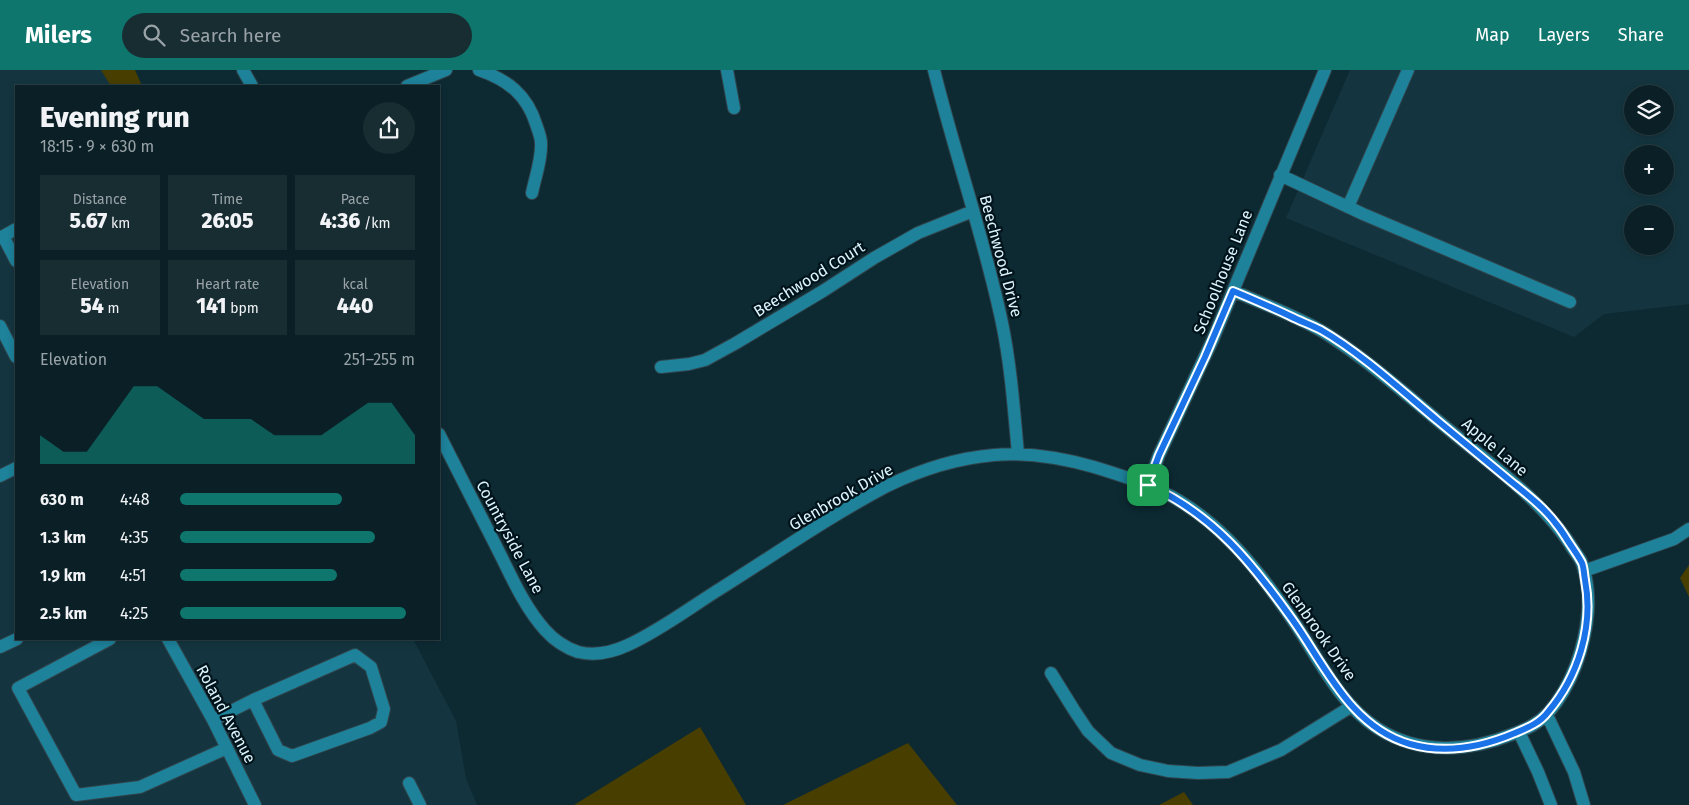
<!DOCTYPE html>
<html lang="en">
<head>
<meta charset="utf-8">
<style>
  :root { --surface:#0a2026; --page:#182d32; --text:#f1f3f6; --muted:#99a3a7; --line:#2a3e43; --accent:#0f766e }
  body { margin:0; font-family:"Fira Sans",sans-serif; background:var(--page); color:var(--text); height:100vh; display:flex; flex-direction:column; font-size:19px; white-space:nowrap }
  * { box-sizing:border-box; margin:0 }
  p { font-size:16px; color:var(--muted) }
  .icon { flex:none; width:28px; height:28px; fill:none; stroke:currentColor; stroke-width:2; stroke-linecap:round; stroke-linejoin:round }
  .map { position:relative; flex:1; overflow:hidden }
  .panel { position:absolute; left:15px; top:15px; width:425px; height:555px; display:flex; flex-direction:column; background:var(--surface); border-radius:0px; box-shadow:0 2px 8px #0003,0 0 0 1px var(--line) }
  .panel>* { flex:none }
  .fabs { position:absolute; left:1624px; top:15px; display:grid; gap:10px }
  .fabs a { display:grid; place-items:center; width:50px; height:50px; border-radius:50%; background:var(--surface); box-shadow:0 2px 8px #0003,0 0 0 1px var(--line); font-size:25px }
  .pin { position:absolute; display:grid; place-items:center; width:42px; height:42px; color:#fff; margin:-21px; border-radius:10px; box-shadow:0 2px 8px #0006 }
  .round { display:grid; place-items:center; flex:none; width:52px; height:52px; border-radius:26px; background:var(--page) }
  .summary { display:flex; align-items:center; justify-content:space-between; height:85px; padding:0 25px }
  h1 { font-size:28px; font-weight:800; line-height:38px }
  .figures { display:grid; grid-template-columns:repeat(3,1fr); gap:8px; height:85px; padding:5px 25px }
  .figures div { display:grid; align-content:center; border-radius:0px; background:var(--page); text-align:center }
  .figures b { font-size:21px; font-weight:800 }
  .figures small { font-size:14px; font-weight:400 }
  .figures p { font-size:14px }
  .chart { height:140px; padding:10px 25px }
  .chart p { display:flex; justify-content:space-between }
  .chart svg { width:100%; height:90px; margin-top:5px; fill:var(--accent); opacity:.7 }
  ul { padding:0 25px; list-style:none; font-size:16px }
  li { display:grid; grid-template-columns:80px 60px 1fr; align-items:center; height:38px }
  li i { height:12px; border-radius:6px; background:var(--accent) }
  header { display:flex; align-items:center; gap:30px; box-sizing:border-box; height:70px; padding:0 25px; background:var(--accent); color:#fff }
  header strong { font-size:24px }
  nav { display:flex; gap:28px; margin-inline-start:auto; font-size:18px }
  .search { width:350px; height:45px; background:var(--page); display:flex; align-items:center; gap:12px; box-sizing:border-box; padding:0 18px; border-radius:28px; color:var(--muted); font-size:19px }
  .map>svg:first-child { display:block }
</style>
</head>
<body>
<header>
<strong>Milers</strong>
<div class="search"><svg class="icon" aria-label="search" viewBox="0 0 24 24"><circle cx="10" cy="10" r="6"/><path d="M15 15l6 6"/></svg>Search here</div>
<nav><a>Map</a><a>Layers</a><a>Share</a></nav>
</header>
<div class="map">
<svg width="1689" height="735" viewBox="0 0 1689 735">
  <rect width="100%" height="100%" fill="#0d2a33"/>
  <path fill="#14353f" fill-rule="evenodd" d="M0,0H116L124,16H16V569H413L456,651L466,709L477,735H0Z
    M1350,0H1689V234L1604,244L1574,267L1286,148ZM1632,24H1665V56H1632ZM1632,84H1665V116H1632ZM1632,144H1665V176H1632Z"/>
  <path fill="#483e00" d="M101,0H135L142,16H111Z
    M1689,495V527L1680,508Z
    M700,657L746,735H574Z
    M908,673L957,735H783Z
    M1184,722L1193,735H1159Z"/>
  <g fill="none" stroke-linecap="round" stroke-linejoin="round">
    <defs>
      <path id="minor" d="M243,0L252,16
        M479,0C508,10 527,25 536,54C538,60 541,67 541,73C542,90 535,107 532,123
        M727,0L734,38
        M934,0C955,85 984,167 1002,253C1011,296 1014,341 1018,384
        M407,16L446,0
        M1280,105L1363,144L1570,232
        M1348,137L1408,0
        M3,166L16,191
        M0,168L16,159
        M0,256L16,287
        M661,297L689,294L705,290L736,273L823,221L874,188L918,163L973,141
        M439,364C459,403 479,442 499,482C512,508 525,538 545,560C554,570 566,578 578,582C595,586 613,582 628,575C661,560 692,536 723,517C777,483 830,446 887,416C920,400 958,388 994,385C1028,382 1062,388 1094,397C1117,404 1140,411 1161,421C1220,449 1261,503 1296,555C1320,591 1340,634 1377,658C1419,685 1469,682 1513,664C1526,659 1538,654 1548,643C1572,616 1585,577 1588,541C1589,526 1587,505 1581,491C1578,485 1573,480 1570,474C1540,429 1494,397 1453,363C1411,329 1371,292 1325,263C1299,247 1262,233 1233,221
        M0,406L16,398
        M1148,415L1159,385L1213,269L1325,0
        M1584,501L1674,469L1689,459
        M110,569L18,618L76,725L140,717L227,678
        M168,569L213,650L255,735
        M0,577L17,569
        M1051,603L1074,640L1088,661L1111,683L1140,695L1168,701L1198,703L1228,702L1281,680L1352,636
        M1547,645L1574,702L1584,735
        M213,650L253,630L355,585L371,597L384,639L381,652L370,658L292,686L278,680L253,630
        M1519,662L1538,702L1551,735
        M409,713L420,735"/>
    </defs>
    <use href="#minor" stroke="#30444c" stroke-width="14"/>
    <use href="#minor" stroke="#1d829a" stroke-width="12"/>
  </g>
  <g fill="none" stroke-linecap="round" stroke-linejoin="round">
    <defs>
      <path id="route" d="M1233,221C1252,229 1271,237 1290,246C1300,251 1311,255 1321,260C1361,283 1402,321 1438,351C1461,370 1484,389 1508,409C1525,423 1544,437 1557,455C1562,461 1566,468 1570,474C1574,480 1579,487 1582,493C1584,498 1584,505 1585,510C1594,556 1578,607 1548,642C1540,653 1527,658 1515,663C1482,677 1445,684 1410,674C1350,657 1325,595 1292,549C1252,493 1213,444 1148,415L1159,385L1205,287Z"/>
    </defs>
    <use href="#route" stroke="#fff" stroke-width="10"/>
    <use href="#route" stroke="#1a73e8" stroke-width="6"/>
  </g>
  <g text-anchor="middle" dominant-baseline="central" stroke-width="4.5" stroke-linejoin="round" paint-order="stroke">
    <g font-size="16" fill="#dbf4fc" stroke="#00131a">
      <text transform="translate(1001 186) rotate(75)">Beechwood Drive</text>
      <text transform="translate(1223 202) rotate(-68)">Schoolhouse Lane</text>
      <text transform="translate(809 209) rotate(-32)">Beechwood Court</text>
      <text transform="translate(1495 377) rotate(40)">Apple Lane</text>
      <text transform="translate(841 427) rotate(-30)">Glenbrook Drive</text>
      <text transform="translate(510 467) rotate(62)">Countryside Lane</text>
      <text transform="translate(1319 561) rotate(55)">Glenbrook Drive</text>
      <text transform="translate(226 644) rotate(62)">Roland Avenue</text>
    </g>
  </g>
</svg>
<div class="fabs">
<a><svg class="icon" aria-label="layers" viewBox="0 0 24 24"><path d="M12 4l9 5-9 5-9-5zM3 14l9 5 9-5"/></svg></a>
<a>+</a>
<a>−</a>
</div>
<div class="pin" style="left:1148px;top:415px;background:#1e9e55"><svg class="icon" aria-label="arrive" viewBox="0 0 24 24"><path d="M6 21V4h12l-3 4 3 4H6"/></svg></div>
<section class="panel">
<div class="summary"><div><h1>Evening run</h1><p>18:15 · 9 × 630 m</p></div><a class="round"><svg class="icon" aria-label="share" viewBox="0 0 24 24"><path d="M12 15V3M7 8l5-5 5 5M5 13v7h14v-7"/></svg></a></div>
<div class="figures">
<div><p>Distance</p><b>5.67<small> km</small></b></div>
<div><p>Time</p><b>26:05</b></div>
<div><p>Pace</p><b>4:36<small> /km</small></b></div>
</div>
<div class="figures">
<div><p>Elevation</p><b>54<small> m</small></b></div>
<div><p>Heart rate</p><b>141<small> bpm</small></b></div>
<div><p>kcal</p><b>440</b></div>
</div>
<div class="chart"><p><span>Elevation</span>251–255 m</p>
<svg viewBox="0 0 160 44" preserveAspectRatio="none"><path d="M0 44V30L10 38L20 38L30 22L40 6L50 6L60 14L70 22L80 22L90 22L100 30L110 30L120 30L130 22L140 14L150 14L160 30V44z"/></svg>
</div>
<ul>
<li><b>630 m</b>4:48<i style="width:69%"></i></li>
<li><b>1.3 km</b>4:35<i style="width:83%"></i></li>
<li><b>1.9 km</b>4:51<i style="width:67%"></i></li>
<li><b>2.5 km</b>4:25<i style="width:96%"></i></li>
</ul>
</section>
</div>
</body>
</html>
